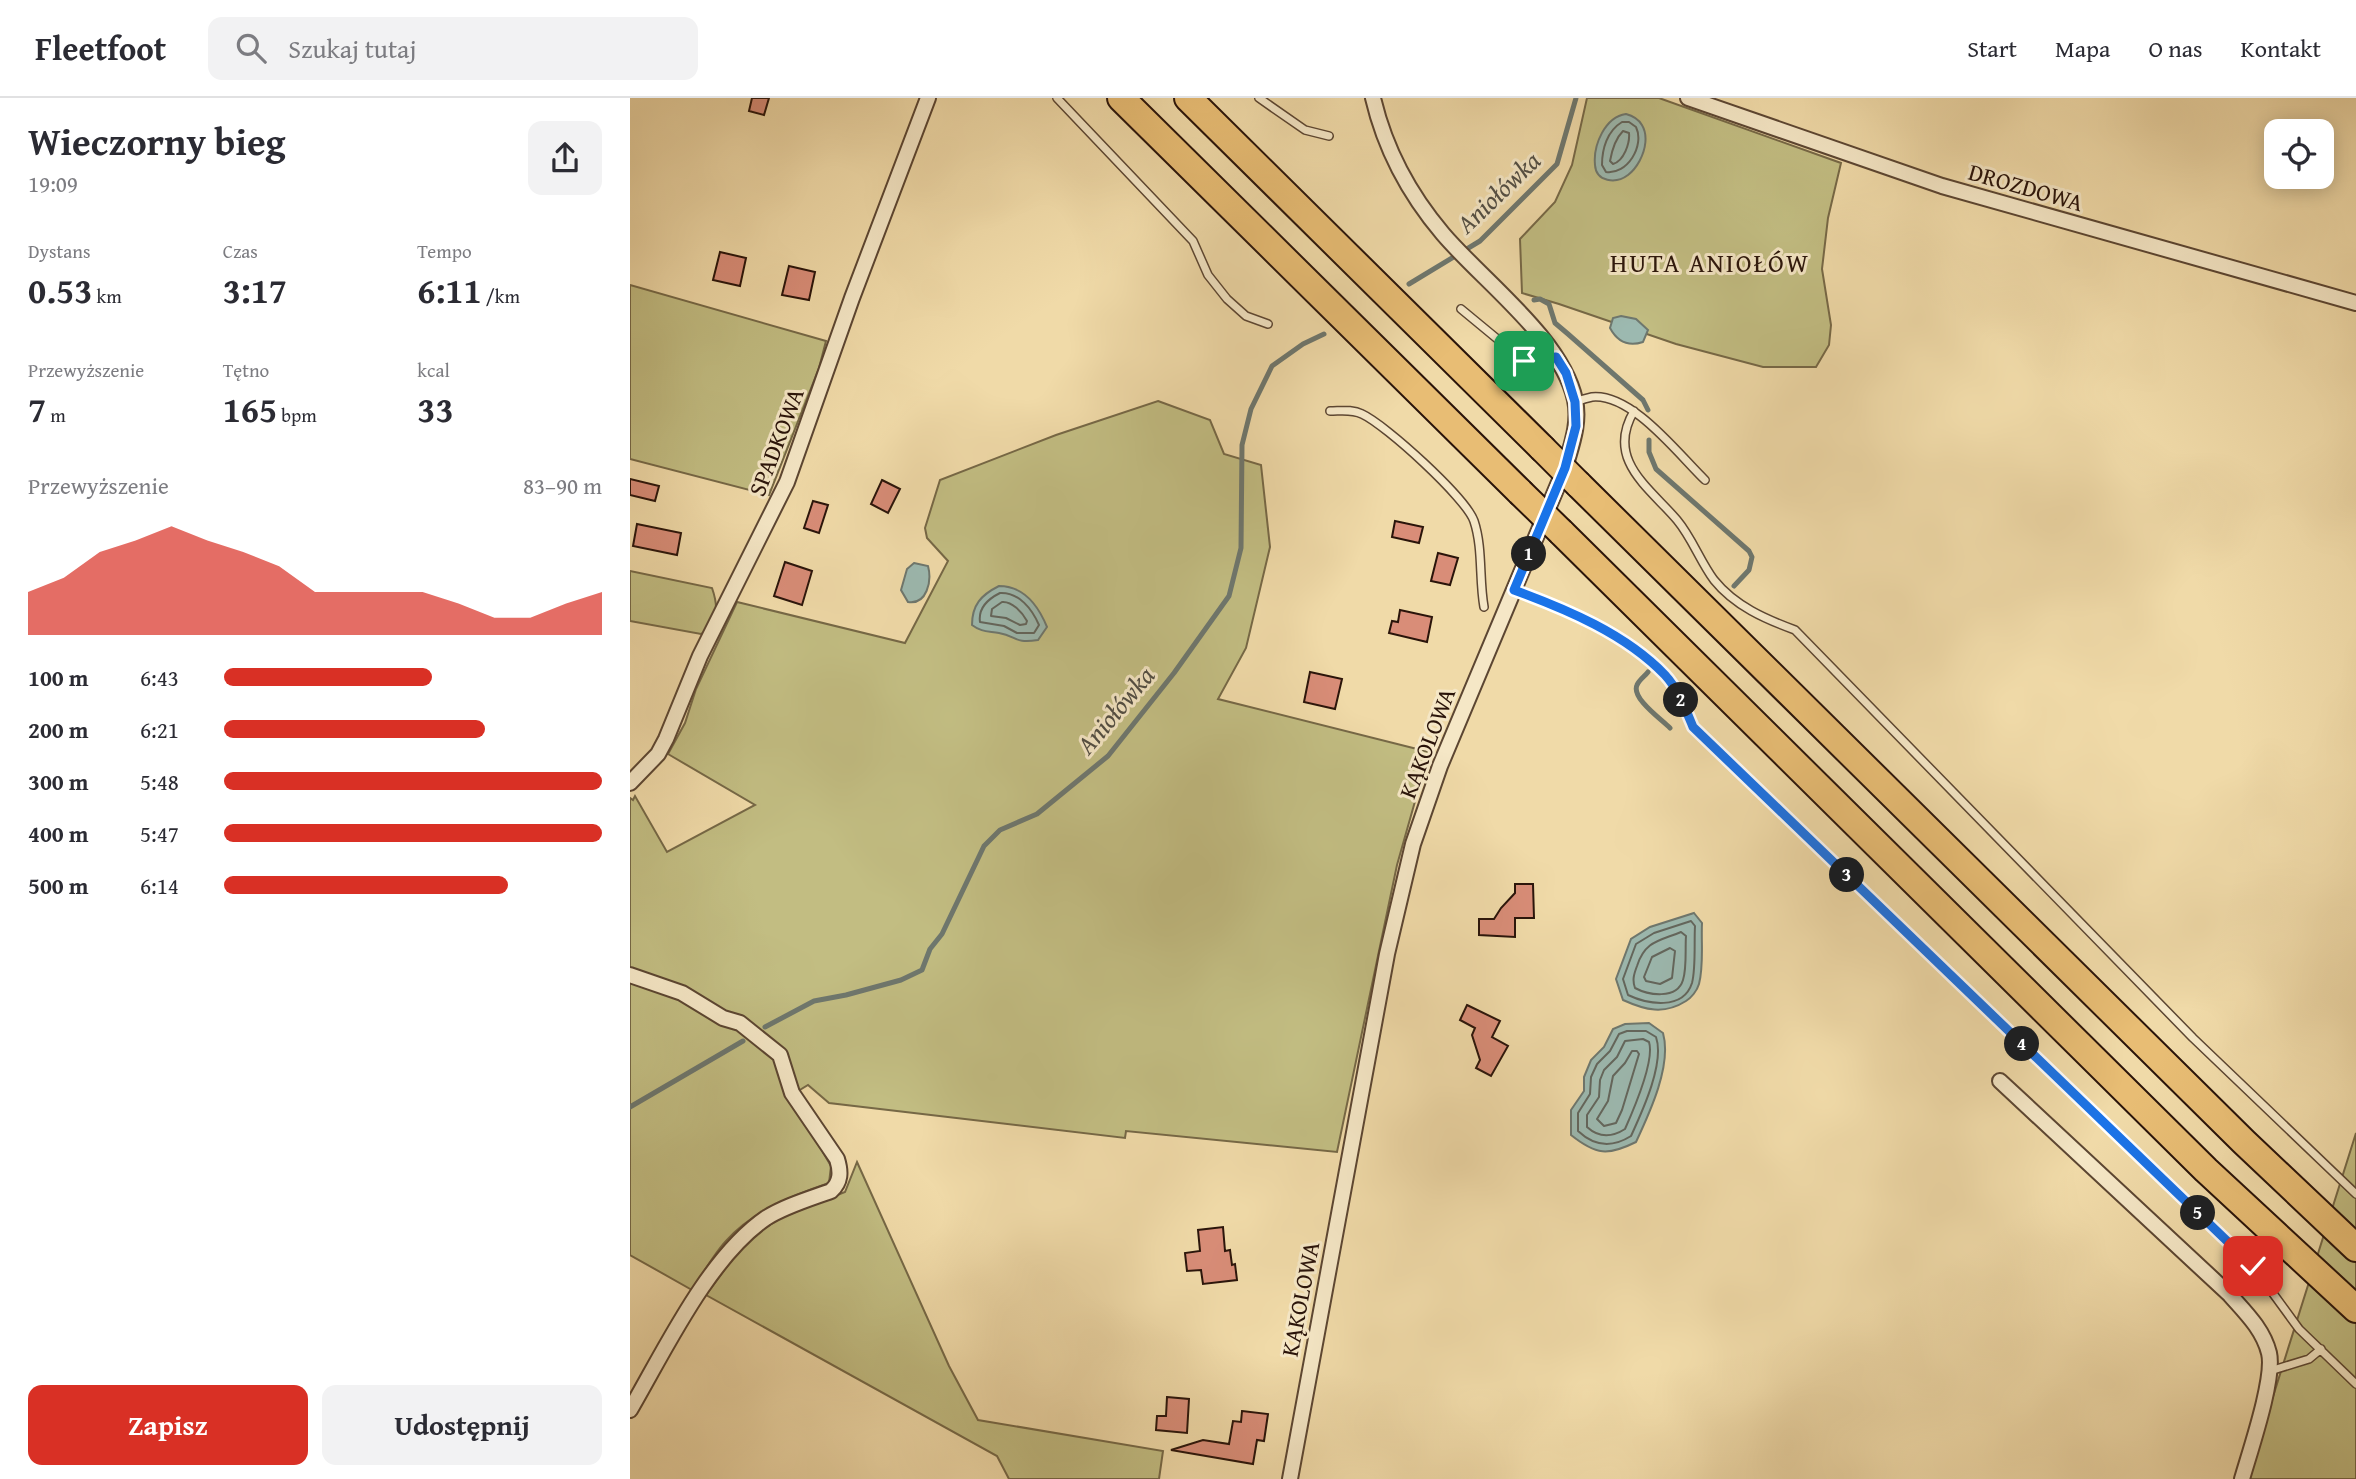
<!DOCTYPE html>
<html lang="pl">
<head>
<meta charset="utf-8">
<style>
  :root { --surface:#fff; --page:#f2f2f3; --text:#2b2b33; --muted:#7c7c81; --line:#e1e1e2; --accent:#d93025 }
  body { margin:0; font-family:"Gentium Book Plus",serif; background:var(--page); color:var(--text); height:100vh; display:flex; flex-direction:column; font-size:26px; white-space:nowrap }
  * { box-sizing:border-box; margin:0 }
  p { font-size:23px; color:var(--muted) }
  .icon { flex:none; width:38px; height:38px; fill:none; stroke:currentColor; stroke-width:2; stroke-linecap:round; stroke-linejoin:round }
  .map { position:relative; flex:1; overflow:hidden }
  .side { display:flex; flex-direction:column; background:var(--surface); width:630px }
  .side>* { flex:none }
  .fabs { position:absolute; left:1634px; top:21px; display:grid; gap:14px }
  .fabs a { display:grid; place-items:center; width:70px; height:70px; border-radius:14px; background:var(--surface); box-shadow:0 4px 18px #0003; font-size:35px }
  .pin { position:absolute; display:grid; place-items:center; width:60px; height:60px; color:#fff; margin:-30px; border-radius:14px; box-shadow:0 4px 10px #0006 }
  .km { position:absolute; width:35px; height:35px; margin:-18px; border-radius:50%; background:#222; color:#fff; font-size:19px; line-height:35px; text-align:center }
  .round { display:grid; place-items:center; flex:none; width:74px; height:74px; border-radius:14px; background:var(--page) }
  .head { display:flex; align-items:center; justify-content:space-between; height:119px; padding:0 28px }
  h1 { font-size:38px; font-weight:800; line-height:52px }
  .figures { display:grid; grid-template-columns:repeat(3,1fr); gap:10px; height:119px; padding:7px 28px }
  .figures div { display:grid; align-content:center }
  .figures b { font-size:35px; font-weight:800 }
  .figures small { font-size:19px; font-weight:400 }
  .figures p { font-size:19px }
  .chart { height:196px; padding:14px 28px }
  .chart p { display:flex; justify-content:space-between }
  .chart svg { width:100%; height:126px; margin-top:7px; fill:var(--accent); opacity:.7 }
  .action { display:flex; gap:14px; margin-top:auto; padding:14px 28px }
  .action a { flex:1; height:80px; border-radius:14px; background:var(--accent); color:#fff; font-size:28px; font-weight:800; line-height:80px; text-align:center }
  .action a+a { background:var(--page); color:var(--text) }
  ul { padding:0 28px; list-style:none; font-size:23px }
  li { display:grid; grid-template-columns:112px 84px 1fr; align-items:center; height:52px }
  li i { height:18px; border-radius:9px; background:var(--accent) }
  header { display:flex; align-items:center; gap:42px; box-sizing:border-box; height:98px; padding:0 35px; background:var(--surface); border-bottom:2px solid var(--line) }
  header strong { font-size:33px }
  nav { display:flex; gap:38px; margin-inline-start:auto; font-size:24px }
  .search { width:490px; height:63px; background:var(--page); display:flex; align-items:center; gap:18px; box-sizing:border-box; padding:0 24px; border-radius:14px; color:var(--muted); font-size:26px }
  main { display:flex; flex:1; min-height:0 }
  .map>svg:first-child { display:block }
</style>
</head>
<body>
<header>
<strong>Fleetfoot</strong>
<div class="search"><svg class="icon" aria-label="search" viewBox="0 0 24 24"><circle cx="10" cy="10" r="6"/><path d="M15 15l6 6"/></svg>Szukaj tutaj</div>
<nav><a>Start</a><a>Mapa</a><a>O nas</a><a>Kontakt</a></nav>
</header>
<main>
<section class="side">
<div class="head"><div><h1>Wieczorny bieg</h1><p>19:09</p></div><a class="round"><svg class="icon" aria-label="share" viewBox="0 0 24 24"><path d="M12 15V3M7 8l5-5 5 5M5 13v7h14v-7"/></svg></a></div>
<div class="figures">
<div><p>Dystans</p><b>0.53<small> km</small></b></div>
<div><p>Czas</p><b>3:17</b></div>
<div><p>Tempo</p><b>6:11<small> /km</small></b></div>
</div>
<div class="figures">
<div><p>Przewyższenie</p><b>7<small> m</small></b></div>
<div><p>Tętno</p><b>165<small> bpm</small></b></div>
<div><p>kcal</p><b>33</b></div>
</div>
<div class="chart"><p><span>Przewyższenie</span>83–90 m</p>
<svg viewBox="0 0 160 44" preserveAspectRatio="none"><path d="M0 44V29L10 24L20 15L30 11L40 6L50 11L60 15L70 20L80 29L90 29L100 29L110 29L120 33L130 38L140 38L150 33L160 29V44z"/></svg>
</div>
<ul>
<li><b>100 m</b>6:43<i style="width:55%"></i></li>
<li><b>200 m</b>6:21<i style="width:69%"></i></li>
<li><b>300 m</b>5:48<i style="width:100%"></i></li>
<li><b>400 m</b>5:47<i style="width:100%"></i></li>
<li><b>500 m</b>6:14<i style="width:75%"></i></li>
</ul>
<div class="action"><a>Zapisz</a><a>Udostępnij</a></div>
</section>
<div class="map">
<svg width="1726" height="1381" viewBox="0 0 1726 1381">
  <rect width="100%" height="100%" fill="#f0daa8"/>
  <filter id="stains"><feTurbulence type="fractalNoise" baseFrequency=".00286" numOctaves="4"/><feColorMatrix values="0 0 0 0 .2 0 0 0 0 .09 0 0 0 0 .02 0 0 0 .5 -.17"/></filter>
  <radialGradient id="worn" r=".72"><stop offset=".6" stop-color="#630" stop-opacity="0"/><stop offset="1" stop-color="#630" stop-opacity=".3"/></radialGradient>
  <path fill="#c2bd82" stroke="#766846" stroke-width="2" d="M957,0H1029L1211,65L1198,120L1192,171L1201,227L1199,247L1186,269H1133L1046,246L929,206L892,195L890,141L925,104L942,67Z
    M0,187L196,243L189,270L139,397L0,361Z
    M528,303L580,322L594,356L631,367L640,449L616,550L588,601L799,654L767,767L707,1054L496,1033L495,1040L199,1005L178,987L160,998L201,1068L199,1085C161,1098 123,1113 96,1143C83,1157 73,1176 62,1192L0,1157V700L3,702L5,698L37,754L125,707L38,656L55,625L66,591L107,504L275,545L318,463L297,440L295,430L310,382L426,337Z
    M0,473L82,490C88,507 89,526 71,536L0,523Z
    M1726,1035V1381H1617Z
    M227,1064L319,1268L348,1322L533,1353L529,1381H379L367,1358L76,1197L118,1140L153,1119L215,1094Z"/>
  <path fill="#9cb9b0" stroke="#6e776e" stroke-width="2" d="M996,16C1027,24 1016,63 998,77C986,86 966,84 965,67C963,47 975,19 996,16Z
    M991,218L1006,221L1018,232L1013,244C998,249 987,243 980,230L983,220Z
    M284,465L298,468C302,483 297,507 278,504L271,492L277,471Z
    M369,488C394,488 408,507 417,529L408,542C384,546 387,538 369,535C358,533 351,534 342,527C342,507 351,497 369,488Z
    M1064,815L1072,825C1071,844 1074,867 1069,886C1067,893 1061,900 1056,903C1034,917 1015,912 993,902L986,881L1001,841L1020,829Z
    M1019,925L1033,935C1042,967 1020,1014 1006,1044C978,1058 966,1057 941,1037V1012L954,993V979L961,962L974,949L983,931L995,926Z"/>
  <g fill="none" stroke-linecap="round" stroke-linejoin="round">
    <path stroke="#63665d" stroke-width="2" d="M992,24H999L1006,29C1015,48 997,77 976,74L972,67C972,51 977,33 992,24Z
      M993,33L999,35C1000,45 994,63 983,66L980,63C982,52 985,41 993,33Z
      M370,495C389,494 402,511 409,527L404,535H387L374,528L350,524C348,510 358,501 370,495Z
      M372,504C382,503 392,514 397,523L396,526L390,527L376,520L361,518L362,511Z
      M1061,823L1065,828C1064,844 1066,870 1062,885C1053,913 1017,906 998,897L993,881L1006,846L1024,835Z
      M1051,834L1056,838C1055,851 1057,870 1053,882C1047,902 1018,897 1005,890C1002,882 1004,876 1007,868C1015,843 1029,843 1051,834Z
      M1040,850L1045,853L1042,880L1030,886L1016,883L1014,879L1022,859Z
      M1016,933L1026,939C1035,965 1012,1014 1001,1038C982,1050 965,1049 948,1033V1015L960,996L961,979L967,966L980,953L989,936L997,933Z
      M1013,941L1019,944C1025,963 1003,1013 995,1031C981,1040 969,1040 957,1029V1017L969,999L970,982L974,972L987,959L995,943Z
      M1002,953H1007L1009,956L992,1012L986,1025L974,1028L967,1021L978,1003L983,978L995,965Z"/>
    <path stroke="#6e776e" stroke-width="5" d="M779,186L850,143L927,66L946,0
      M904,202L910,201L919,206L925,225L938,236L1013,302L1018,312
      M1019,342V354L1026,371L1119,453L1122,459L1119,472L1104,488
      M1018,574C1015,578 1009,582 1007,587C1001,600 1031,621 1040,630
      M135,929L184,903L216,897L271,882L292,872L300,851L312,836L354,748L370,732L407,716L478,658L544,575L599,498L611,450L612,347L621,311L642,268L673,246L694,236
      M0,1009L113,943"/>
  </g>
  <path fill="#d98d78" stroke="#2a140a" stroke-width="2" d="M122,0H139L134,17L119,13Z
    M90,154L116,160L110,188L83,182Z
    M159,168L185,174L179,202L152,197Z
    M0,381L29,388L25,403L0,397Z
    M252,382L270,391L258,415L241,406Z
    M183,403L198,407L189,435L174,430Z
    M765,423L793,429L789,445L762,439Z
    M7,426L51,435L47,457L3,448Z
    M808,455L828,460L820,487L801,483Z
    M155,464L182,473L172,507L144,498Z
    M770,512L802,519L797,544L759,535L762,523L768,524Z
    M680,574L712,581L705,611L674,604Z
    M885,786H903L904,820H885V839L849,837V821H864L871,810L885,795Z
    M837,907L870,923L862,939L878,948L861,978L846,970L850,962L842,937L845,930L830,922Z
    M593,1129L595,1153L600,1152L602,1167L605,1166L607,1182L573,1186L571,1172L557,1173L555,1155L570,1153L568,1132Z
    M537,1299L559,1301L557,1335L526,1332L527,1318H536Z
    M612,1313L638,1316L634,1343L627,1342L623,1366L541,1352L573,1342L599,1346L603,1323L611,1324Z"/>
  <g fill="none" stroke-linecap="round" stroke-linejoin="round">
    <defs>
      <path id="lane" d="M427,0L563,143L578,177L597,201L616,218L638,226
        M629,0L675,32L699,38
        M831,211L894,263L904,264L925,259
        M946,304C951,302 957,300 962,299C1002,295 1048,356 1075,382
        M700,313C711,313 722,311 732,316C756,327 836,400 844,423C853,450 849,481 854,509
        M1004,313C975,362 1020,390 1047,422C1062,440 1070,463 1084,482C1105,508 1135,521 1165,532L1563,940L1726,1096
        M884,492C936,511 996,536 1035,577C1048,591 1056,612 1064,629L1623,1168L1669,1231L1726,1286
        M1640,1273L1679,1261L1691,1251"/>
      <path id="street" d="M1058,0L1312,88L1726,205
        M0,685L28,656L36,641L70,558L157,384L222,200L298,0
        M0,877L52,895L93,920L110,925L150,957L162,995L207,1061C211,1074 211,1084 201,1093C179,1101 155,1108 136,1120C78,1160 35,1252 0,1312
        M1370,983L1600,1197C1615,1214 1633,1231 1639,1255C1645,1280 1620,1353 1612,1381
        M660,1381L757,856L783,746L810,668L935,370C941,348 950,326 945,302C932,241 854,184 813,136C779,96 755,51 743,0"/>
      <path id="highway" d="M491,0L890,394
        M558,0L912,350
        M948,386L1614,1044L1726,1150
        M931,434L1576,1072L1726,1211"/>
    </defs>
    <use href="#lane" stroke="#5c4632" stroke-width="10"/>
    <use href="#street" stroke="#5c4632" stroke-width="18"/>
    <use href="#highway" stroke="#2a140a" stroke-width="30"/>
    <use href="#lane" stroke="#f5e7c6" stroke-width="7"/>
    <use href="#street" stroke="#f5e7c6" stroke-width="14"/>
    <use href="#highway" stroke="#e8bd74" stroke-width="26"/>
    <defs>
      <path id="highway-bridge" d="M912,350L948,386
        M890,394L931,434"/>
    </defs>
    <use href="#highway-bridge" stroke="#2a140a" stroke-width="30" stroke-linecap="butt"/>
    <use href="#highway-bridge" stroke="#e8bd74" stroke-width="26"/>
  </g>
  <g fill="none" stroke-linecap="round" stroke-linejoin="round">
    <defs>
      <path id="route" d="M894,263L904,264L926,259L936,275L945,304L946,328L935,370L884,492C936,511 996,536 1035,577C1048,591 1056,612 1063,629L1623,1168"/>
    </defs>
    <use href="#route" stroke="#fff" stroke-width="14"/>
    <use href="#route" stroke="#1a73e8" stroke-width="9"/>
  </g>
  <g text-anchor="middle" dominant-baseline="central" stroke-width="6" stroke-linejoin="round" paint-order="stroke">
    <g font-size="24" fill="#2a140a" stroke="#f5e7c6">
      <text transform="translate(1396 89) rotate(16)">DROZDOWA</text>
      <text transform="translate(146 344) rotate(-69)">SPADKOWA</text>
      <text transform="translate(797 645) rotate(-69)">KĄKOLOWA</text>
      <text transform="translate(670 1201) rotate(-79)">KĄKOLOWA</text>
    </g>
    <g font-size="26" font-style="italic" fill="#524e44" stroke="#f5e7c6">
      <text transform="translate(868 94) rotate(-44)">Aniołówka</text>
      <text transform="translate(485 612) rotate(-50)">Aniołówka</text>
    </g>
    <g font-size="26" letter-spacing="2" fill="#2a140a" stroke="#f5e7c6">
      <text x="1080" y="164">HUTA ANIOŁÓW</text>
    </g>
  </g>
  <rect width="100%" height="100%" filter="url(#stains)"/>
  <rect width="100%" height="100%" fill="url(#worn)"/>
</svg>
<div class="fabs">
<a><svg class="icon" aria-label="locate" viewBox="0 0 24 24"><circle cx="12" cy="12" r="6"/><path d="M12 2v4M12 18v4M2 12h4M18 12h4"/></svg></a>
</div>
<div class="pin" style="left:894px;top:263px;background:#1e9e55"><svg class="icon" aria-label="arrive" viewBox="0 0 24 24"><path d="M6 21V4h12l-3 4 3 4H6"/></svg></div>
<div class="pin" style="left:1623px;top:1168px;background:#d93025"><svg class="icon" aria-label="check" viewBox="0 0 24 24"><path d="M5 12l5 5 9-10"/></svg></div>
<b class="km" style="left:899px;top:456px">1</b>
<b class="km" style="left:1051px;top:602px">2</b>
<b class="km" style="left:1217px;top:777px">3</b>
<b class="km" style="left:1392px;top:946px">4</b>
<b class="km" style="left:1568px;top:1115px">5</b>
</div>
</main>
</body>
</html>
